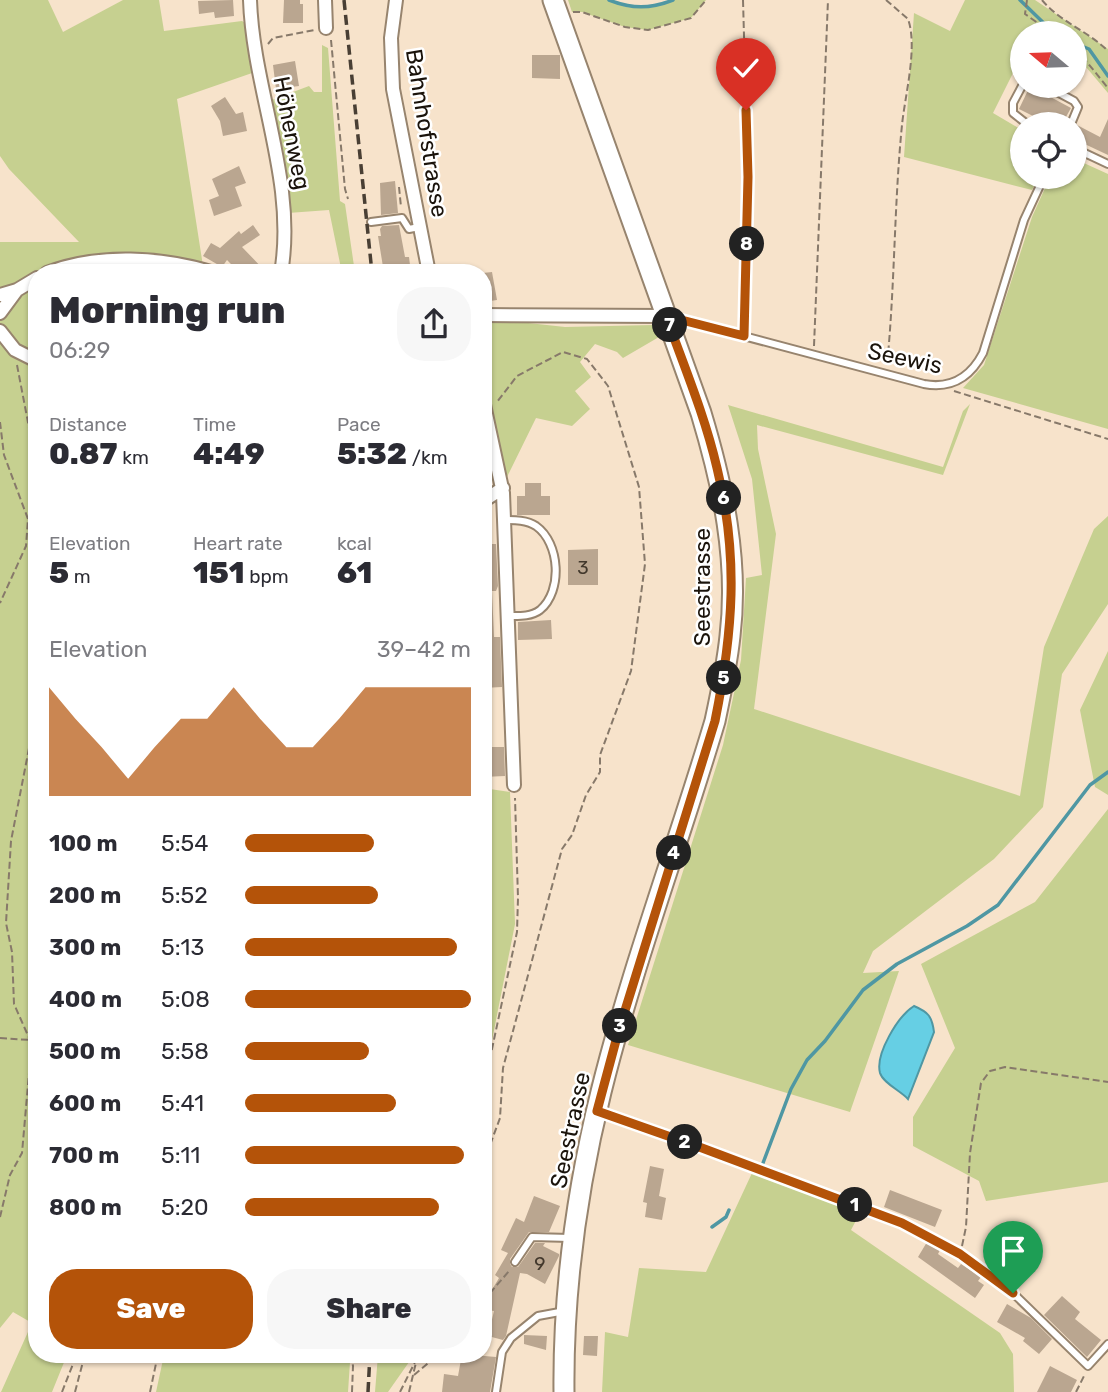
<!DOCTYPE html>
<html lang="en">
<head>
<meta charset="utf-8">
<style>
  :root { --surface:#fff; --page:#f7f7f7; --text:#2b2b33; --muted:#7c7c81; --accent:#b45309 }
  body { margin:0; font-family:Rubik,sans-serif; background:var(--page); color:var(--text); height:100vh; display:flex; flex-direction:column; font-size:26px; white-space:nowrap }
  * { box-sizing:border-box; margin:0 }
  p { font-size:23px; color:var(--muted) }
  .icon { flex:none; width:38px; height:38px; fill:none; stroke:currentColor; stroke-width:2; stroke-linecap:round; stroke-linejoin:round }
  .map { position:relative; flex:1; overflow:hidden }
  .details { position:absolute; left:28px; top:264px; width:464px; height:1099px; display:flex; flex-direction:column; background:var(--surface); border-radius:28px; box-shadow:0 2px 5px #0004 }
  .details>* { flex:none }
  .needle { width:46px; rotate:289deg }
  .fabs { position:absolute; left:1010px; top:21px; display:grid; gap:14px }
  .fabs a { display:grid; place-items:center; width:77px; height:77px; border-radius:50%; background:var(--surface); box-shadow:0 2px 5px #0004; font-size:35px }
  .pin { position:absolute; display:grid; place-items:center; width:60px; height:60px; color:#fff; margin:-72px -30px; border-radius:50% 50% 50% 0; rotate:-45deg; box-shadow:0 0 7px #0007 }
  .pin .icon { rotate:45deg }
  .km { position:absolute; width:35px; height:35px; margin:-18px; border-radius:50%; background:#222; color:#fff; font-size:19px; line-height:35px; text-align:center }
  .round { display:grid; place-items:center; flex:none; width:74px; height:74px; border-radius:28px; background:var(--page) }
  .overview { display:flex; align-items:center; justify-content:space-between; height:119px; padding:0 21px }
  h1 { font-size:38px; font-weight:800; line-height:52px }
  .stats { display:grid; grid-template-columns:repeat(3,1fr); gap:10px; height:119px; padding:7px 21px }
  .stats div { display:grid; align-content:center }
  .stats b { font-size:30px; font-weight:800 }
  .stats small { font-size:19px; font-weight:400 }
  .stats p { font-size:19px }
  .chart { height:196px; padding:14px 21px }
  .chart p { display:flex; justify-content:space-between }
  .chart svg { width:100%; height:126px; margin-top:7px; fill:var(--accent); opacity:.7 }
  .button { display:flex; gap:14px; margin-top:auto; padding:14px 21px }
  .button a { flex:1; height:80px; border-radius:28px; background:var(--accent); color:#fff; font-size:28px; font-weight:800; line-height:80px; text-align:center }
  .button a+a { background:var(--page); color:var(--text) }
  ul { padding:0 21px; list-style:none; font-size:23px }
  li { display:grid; grid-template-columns:112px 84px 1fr; align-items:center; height:52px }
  li i { height:18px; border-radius:9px; background:var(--accent) }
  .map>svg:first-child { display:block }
</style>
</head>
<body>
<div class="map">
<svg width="1108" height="1392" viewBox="0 0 1108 1392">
  <rect width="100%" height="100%" fill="#f7e3cb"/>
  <path fill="#c6d090" d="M0,0H48L63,32L123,0H159L164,31L242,21L247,24L255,72L177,99L203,266L206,273H37V1354L67,1355L52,1392H1L32,1323L13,1312L0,1328V242H79L9,169L0,156Z
    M568,0H612L626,7L643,8L673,0H706L691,18L648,30L625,27L582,12H572Z
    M965,0H1035L1108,49V93L1075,54L1074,33H1044L1036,28L1033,33H1022V55L993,113L1022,130V177H1039L1032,190L904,157L914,13L950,31Z
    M322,45L328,48L340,201L345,204L355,273H342L329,210L288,213L269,101L309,86L314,92H322Z
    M1075,159L1108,174V429L963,388L984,365L1032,217L1050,177H1074Z
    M500,320L565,327L653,325L659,337L623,358L617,352L595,344L580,362L591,377L575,391L590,409L572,426L536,418L506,479L483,375V321Z
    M970,404L943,475L757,425L758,449L776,534L754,709L1020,796L1044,647L1094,529L1108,516V604L1062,674L1043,807L994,859L873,951L863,973L899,971L850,1112L628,1045L723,745L741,660L746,578L762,575L752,479L728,405L943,467L963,411Z
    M1108,651V795L1095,787L1080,710Z
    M483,788L510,792L515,924L483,1086Z
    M1108,809V1182L986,1201L979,1181L913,1146V1117L955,1048L921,964L1035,902Z
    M752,1173L860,1213L851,1230L1000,1333L1013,1354L1014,1392H602L605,1332L628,1337L639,1268L706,1272Z
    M346,1354L350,1362L348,1392H156L164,1355Z
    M378,1355H414L388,1392H375Z"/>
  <path fill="#66cfe4" stroke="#4f97a3" stroke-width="2" d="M914,1006C928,1012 932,1016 934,1032L908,1099C901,1091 883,1083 880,1073C875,1054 898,1016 914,1006Z"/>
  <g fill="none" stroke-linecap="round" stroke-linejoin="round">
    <path stroke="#4f97a3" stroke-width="3.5" d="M609,0C632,9 650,9 673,0
      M1020,0L1054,33
      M1074,43L1089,49L1108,76
      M763,1163L791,1089L807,1060L825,1041L863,990L897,964L967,926L998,905L1090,785L1108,772
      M712,1227L726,1217L729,1210"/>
  </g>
  <path fill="#baa690" d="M233,0L234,16L215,18L214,12L199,14L198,1Z
    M284,0H300V4H303V23H283Z
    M532,55H560V79L532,78Z
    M295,61L299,86L276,89L273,65Z
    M1030,86L1071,108L1062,124H1049L1019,109Z
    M225,97L236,114L243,112L247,131L223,136L220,121L211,106Z
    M1108,119V155L1074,139L1077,125L1100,137Z
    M239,166L246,183L235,187L242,206L214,216L209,200L219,196L212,179Z
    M395,181L398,213L381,215L380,183Z
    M253,225L260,235L242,247L267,273H240L227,260L222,267L203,256L211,243L220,248L239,231L241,234Z
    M399,225L405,257H409L411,273H384L378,236H381L380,229L382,226Z
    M492,272L497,300L483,302V273Z
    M525,483H541V496H550V515H517V496H525Z
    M483,544H496L498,586L496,591H492L494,637H500L502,687L483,688Z
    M598,549V585H568V550Z
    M551,620L552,639L518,640V622Z
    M483,747H504L505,776L483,777Z
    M650,1166L664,1169L659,1196L666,1198L662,1220L645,1217L647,1203L643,1202Z
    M890,1190L942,1210L935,1227L884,1207Z
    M534,1196L560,1206L549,1232H529L510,1259V1264L512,1267H518L535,1243H545L543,1246L559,1254V1256L545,1284L527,1274L520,1273L506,1336L503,1340L488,1336L494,1311L487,1310L490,1293L499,1278L495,1275L508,1253L501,1250L516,1218L524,1222Z
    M927,1242L940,1250L938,1254L958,1268L961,1264L981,1277L978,1281L984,1285L975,1298L918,1257Z
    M1062,1296L1080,1312L1075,1319L1101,1340L1087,1357L1044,1315Z
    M1007,1304L1031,1318L1052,1339L1039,1354L1023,1341L1025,1338L997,1322Z
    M524,1335L547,1336L546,1350L524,1344Z
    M584,1336H598L597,1356L583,1355Z
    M462,1354L496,1357L490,1392H442L444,1374L458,1376Z
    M1050,1366L1077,1380L1071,1392H1037Z"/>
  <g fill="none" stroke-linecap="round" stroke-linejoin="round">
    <defs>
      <path id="lane" d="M1022,86L1013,103V113L1027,124
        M1046,86L1074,101L1078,107L1071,124
        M1074,148L1108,164
        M371,222L402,218L409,229L419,227
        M672,317L924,384C951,389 970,378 983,353L1024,220L1044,177
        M504,520C515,520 527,520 536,526C560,543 563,591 540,610C531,617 518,616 508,616
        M598,1111L702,1148L918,1230L959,1254L1013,1293L1088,1366L1108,1344
        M515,1262L532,1237L570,1238
        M496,1392L502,1352L511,1338L538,1316L565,1311"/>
      <path id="street" d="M250,0C253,91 297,182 281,273
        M325,0L326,28
        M396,0L391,38L393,89L429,273
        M47,273C99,253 162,257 214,273
        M0,295L17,290L37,278
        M0,313L17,290
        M483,315L666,316
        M0,331L15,350L37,361
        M483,400L503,493L514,785
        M483,501L503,488"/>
      <path id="primary" d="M553,0L701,413C723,486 739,560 730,636C727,665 721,693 715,721C678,845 632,967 601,1092C577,1189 563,1292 564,1392"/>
    </defs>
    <use href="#lane" stroke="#97846e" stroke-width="10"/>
    <use href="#street" stroke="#97846e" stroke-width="16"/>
    <use href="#primary" stroke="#97846e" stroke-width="23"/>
    <path stroke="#87796a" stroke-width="2" stroke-dasharray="7 3.5" stroke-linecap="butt" d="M743,0L748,177L744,328
      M886,0L908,19C918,47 905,95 902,125C894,205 895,285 887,365
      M1027,0L1025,14L1052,33
      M1042,0C1060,22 1088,31 1108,51
      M573,12H582L625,27L648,30L691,18L706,0
      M331,40L345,189L348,199
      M268,44L273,38L315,30
      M1074,50L1082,56L1108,88
      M399,187L401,207
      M814,346L828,0
      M17,365L31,438L37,458
      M954,391L1108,439
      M0,422L4,455L28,519L26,546L0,603
      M0,1038L30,1040L37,1034
      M483,1091L517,932L518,898L515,798
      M483,1164L500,1118L503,1068L562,849L572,835L586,795L600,772V755L631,671L645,564L639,487L608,386L587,359L563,352L517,376L497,402
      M0,1217L10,1175L22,1153L30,1062V1040L14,1004L12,952L6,923L11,841L30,743L37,723
      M962,1246L966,1227L970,1153L981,1083L990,1071L1005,1067L1108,1082
      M483,1301L510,1270
      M351,1354L353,1366L352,1392
      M414,1375L439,1354
      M62,1392L77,1354
      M75,1392L85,1354
      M150,1392L158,1354
      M400,1392L418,1356
      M409,1392L418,1354
      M1076,1392L1085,1374"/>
    <use href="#lane" stroke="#fff" stroke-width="6"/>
    <use href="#street" stroke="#fff" stroke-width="12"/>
    <use href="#primary" stroke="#fff" stroke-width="19"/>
    <path stroke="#493f34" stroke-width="3.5" stroke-dasharray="10 5" stroke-linecap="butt" d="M344,0L372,273
      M368,1392L370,1354"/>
  </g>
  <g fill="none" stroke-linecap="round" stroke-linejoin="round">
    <defs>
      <path id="route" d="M746,110L748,177L744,336L666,316C684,366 705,416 717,468C739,557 733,632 715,721L618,1033L597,1111L702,1148L902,1223L960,1254L1013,1293"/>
    </defs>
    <use href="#route" stroke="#fff" stroke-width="14"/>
    <use href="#route" stroke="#b45309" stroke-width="9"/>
  </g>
  <g text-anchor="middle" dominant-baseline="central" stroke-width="5" stroke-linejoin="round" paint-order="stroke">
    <g font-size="19" fill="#42382c">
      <text x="583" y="567">3</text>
      <text x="540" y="1263">9</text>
    </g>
    <g font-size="23" fill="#1a130b" stroke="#fff">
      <text transform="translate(292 133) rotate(79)">Höhenweg</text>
      <text transform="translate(427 133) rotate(81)">Bahnhofstrasse</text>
      <text transform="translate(905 358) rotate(12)">Seewis</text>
      <text transform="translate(702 587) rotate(-90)">Seestrasse</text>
      <text transform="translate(570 1130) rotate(-78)">Seestrasse</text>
    </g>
  </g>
</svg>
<div class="fabs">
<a><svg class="needle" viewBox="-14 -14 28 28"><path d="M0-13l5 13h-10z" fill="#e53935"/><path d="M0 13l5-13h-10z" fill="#7c7c81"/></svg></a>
<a><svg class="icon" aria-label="locate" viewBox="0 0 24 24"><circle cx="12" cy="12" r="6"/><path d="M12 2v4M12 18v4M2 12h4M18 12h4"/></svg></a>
</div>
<div class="pin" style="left:1013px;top:1293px;background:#1e9e55"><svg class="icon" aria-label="arrive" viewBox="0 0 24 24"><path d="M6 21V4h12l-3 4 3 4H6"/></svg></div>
<div class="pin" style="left:746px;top:110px;background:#d93025"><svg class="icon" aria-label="check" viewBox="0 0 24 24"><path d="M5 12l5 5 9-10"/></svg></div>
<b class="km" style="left:855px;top:1205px">1</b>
<b class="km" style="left:685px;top:1142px">2</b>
<b class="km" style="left:620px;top:1026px">3</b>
<b class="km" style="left:674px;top:853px">4</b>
<b class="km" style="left:724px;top:678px">5</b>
<b class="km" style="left:724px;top:498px">6</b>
<b class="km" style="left:670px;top:325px">7</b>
<b class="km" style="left:747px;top:244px">8</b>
<section class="details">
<div class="overview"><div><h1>Morning run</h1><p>06:29</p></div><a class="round"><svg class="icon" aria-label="share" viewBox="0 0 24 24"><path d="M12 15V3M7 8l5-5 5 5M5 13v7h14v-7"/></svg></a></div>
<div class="stats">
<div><p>Distance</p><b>0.87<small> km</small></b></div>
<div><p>Time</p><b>4:49</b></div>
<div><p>Pace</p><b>5:32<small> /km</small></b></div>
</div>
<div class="stats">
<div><p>Elevation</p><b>5<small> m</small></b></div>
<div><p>Heart rate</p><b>151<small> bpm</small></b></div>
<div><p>kcal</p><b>61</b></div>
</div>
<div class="chart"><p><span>Elevation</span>39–42 m</p>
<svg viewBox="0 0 160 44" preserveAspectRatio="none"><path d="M0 44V6L10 17L20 27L30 38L40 27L50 17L60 17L70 6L80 17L90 27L100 27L110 17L120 6L130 6L140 6L150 6L160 6V44z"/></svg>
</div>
<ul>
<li><b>100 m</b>5:54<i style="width:57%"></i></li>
<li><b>200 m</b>5:52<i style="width:59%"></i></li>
<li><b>300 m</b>5:13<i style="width:94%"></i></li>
<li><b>400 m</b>5:08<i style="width:100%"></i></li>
<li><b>500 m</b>5:58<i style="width:55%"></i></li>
<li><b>600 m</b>5:41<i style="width:67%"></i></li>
<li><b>700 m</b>5:11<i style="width:97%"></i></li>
<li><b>800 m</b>5:20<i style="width:86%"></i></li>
</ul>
<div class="button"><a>Save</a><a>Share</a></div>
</section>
</div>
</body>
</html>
